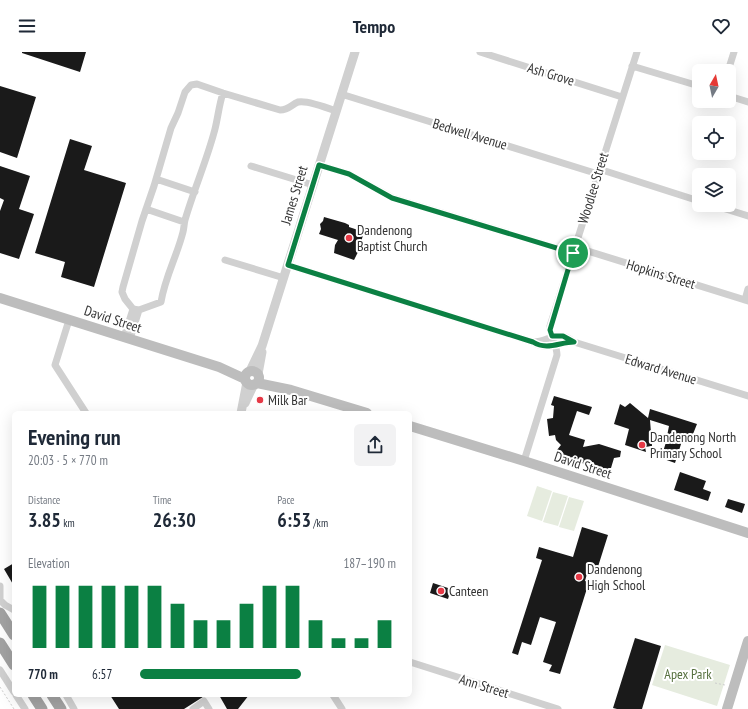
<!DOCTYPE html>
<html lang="en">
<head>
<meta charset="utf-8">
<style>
  :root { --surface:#fff; --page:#f2f2f3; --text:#1f2937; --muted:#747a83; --accent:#0b8043 }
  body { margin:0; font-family:"PT Sans Narrow",sans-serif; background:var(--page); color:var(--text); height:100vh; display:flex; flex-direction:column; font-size:15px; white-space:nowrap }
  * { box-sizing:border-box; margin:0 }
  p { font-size:13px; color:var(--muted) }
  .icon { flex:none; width:22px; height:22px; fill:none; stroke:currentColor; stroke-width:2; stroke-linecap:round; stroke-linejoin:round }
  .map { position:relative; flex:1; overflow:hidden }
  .drawer { position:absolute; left:12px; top:359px; width:400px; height:286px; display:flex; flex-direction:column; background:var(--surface); border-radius:6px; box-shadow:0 4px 16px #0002 }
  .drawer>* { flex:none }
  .needle { width:26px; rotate:9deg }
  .buttons { position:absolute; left:692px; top:12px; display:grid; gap:8px }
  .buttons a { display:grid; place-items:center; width:44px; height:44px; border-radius:6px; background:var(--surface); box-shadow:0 4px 16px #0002; font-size:20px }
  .pin { position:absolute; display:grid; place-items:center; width:34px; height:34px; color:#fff; margin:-17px; border:2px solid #fff; border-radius:50%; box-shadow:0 1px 4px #0007 }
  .round { display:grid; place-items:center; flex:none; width:42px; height:42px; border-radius:6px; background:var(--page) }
  .head { display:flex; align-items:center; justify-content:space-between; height:68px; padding:0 16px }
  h1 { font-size:22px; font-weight:800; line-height:30px }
  .stats { display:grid; grid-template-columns:repeat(3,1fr); gap:6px; height:68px; padding:4px 16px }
  .stats div { display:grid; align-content:center }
  .stats b { font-size:20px; font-weight:800 }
  .stats small { font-size:11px; font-weight:400 }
  .stats p { font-size:11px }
  .chart { height:112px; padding:8px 16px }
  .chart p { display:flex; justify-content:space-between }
  .chart svg { width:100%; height:72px; margin-top:4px; stroke:var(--accent); stroke-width:6 }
  ul { padding:0 16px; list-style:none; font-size:13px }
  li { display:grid; grid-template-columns:64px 48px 1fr; align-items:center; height:30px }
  li i { height:10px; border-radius:5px; background:var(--accent) }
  header { display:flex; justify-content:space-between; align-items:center; height:52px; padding:0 16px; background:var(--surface); font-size:18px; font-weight:800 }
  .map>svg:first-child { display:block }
</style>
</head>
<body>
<header><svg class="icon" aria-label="menu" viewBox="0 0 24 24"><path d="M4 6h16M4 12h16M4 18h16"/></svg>Tempo<svg class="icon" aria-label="heart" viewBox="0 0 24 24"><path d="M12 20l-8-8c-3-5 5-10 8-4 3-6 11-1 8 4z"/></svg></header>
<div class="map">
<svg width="748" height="657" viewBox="0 0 748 657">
  <rect width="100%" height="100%" fill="#fff"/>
  <path fill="#e6ecdf" d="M537,434L552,439L542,469L527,464Z
    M553,440L568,444L558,474L543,470Z
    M569,445L584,449L574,479L559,475Z
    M665,593L730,613L717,654L652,633Z"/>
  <path fill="#1a1a1a" d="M22,0H86L80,20L22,1Z
    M0,34L36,45L17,106L0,100Z
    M70,87L92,94L84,118L126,131L94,235L61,225L65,210L35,201Z
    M0,114L30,124L19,157L34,162L19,207L0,201V159L4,148L0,146Z
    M324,165L345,171L349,173V175L364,180L361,190L359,189L358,200L354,208L334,201L335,193L338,188L319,182L321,177L320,172L323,169Z
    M554,344L592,355L589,363L577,359L569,383L585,388L583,395L599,392L621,399L620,405L614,406L611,416L601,418L585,413L574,405L570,410L557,398L561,393L556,388L555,383L549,384L547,367L553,366L554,354L551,353Z
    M630,351L648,366L650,357L697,372L693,382L689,381L686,390L682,389L675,411L661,406L668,384H667L669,374L650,368L652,394L645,395L646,400L625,393L629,377L614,372L620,352L625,355Z
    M680,420L706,429L703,437L711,440L708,449L674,438Z
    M728,447L745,452L742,461L725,455Z
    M582,475L608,483L596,521L588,518L585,529L589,530L560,622L549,619L552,613L543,610L556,570L540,565L531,593L522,590L518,603L512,601L542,508L536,506L539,495L573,505Z
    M14,511V534L4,517Z
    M433,531L451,537L448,547L430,541Z
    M635,586L661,594L642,657H617L613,656Z
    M110,643H206L184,657H119Z
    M219,643H249L238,657H227Z"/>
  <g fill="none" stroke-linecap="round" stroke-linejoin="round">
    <path stroke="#cdcdcd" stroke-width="1" stroke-dasharray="2 2" stroke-linecap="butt" d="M715,631L725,633
      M0,635L14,657"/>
    <path stroke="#d0d0d0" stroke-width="7" d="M480,0L622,45
      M632,14L699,34
      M728,19L734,0
      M223,41C219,53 218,65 215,77C207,108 194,137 185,168C184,172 184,176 183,180C177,204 165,225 161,250L139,258L133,257L125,247L122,240L123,235L142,169L154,134L171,76L178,61L185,40L191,33L197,32L223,41L280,58C289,58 291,53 298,50C306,48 328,56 336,59
      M341,42L598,122
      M729,44L748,50
      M319,113L349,122L393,146L573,201
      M251,114L313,133
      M599,117L699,149
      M156,127L195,140
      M713,153L748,164
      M146,157L184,170
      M575,195L748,249
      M225,208L284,226
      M288,213L533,290C546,299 560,290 574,290
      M745,248L748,237
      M69,268L55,313L86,361
      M124,285L133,257
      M130,287L139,258
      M533,290C550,290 556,276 574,290L748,344
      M524,409L557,303C557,293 550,285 550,274L637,0
      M0,534V548L5,553L14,558
      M410,610L558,657
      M0,618L14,640
      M16,643L25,657
      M66,643L74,657
      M333,643L342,657
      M193,657L204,649L209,657"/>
    <path stroke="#d0d0d0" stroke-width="9" d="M250,319L262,294L355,0
      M258,322L262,300
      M245,351L254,332
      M241,361L247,330"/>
    <path stroke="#bdbdbd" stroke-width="10" d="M0,246L219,315L245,327
      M245 326a7 7 0 1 1 14 0a7 7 0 1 1-14 0Z
      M257,331L291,338L367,361
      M410,374L524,409L748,481
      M727,657L748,589"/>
    <path stroke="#a2a2a2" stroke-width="11" d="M0,561L14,583
      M0,591L14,613
      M33,643L42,657
      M52,643L61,657"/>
  </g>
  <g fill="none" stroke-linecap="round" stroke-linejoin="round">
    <defs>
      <path id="route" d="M319,113L349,122L392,146L573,201L550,278L552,284H563L574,290C560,290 547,299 533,290L288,213Z"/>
    </defs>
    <use href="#route" stroke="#fff" stroke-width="8"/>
    <use href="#route" stroke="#0b8043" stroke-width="5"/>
  </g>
  <g fill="#e63946" stroke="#fff" stroke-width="1.5">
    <circle cx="349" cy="186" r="4"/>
    <circle cx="260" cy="348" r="4"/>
    <circle cx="642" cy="393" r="4"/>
    <circle cx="579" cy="525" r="4"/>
    <circle cx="441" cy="539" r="4"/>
  </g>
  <g text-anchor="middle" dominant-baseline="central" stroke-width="4" stroke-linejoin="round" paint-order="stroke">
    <g font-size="14" fill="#333" stroke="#fff">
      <text transform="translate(551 22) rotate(17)">Ash Grove</text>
      <text transform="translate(470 82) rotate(17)">Bedwell Avenue</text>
      <text transform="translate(593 136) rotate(-73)">Woodlee Street</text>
      <text transform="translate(294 143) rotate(-73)">James Street</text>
      <text transform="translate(661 222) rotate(17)">Hopkins Street</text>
      <text transform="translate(113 267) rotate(18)">David Street</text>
      <text transform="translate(661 317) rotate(17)">Edward Avenue</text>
      <text transform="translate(583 413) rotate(18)">David Street</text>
      <text transform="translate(484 634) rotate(17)">Ann Street</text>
    </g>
    <g font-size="14" fill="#333" stroke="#fff" text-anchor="start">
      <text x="357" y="178">Dandenong<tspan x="357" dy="16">Baptist Church</tspan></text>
      <text x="268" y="348">Milk Bar</text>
      <text x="650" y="385">Dandenong North<tspan x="650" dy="16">Primary School</tspan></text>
      <text x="587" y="517">Dandenong<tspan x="587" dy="16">High School</tspan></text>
      <text x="449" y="539">Canteen</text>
    </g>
    <g font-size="14" fill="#56703f" stroke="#fff">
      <text x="688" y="622">Apex Park</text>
    </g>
  </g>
</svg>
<div class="buttons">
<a><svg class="needle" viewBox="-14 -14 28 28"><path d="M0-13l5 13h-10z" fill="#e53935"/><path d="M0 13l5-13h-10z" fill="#747a83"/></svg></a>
<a><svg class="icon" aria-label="locate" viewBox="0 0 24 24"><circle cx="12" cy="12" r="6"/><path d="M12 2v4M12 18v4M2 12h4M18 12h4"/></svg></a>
<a><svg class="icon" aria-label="layers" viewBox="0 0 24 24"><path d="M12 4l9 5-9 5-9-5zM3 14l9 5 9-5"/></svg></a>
</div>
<div class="pin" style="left:573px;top:201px;background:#1e9e55"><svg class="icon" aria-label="arrive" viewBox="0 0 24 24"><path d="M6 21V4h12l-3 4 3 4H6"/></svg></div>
<section class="drawer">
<div class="head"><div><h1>Evening run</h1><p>20:03 · 5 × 770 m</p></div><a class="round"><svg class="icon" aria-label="share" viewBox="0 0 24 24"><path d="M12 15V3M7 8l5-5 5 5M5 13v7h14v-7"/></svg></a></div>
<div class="stats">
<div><p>Distance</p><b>3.85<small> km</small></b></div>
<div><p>Time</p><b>26:30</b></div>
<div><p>Pace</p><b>6:53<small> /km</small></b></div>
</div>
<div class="chart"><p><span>Elevation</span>187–190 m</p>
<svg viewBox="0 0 160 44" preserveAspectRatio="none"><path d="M5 44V6M15 44V6M25 44V6M35 44V6M45 44V6M55 44V6M65 44V17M75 44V27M85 44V27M95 44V17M105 44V6M115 44V6M125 44V27M135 44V38M145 44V38M155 44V27"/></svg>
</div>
<ul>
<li><b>770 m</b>6:57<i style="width:63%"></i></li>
</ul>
</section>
</div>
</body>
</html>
